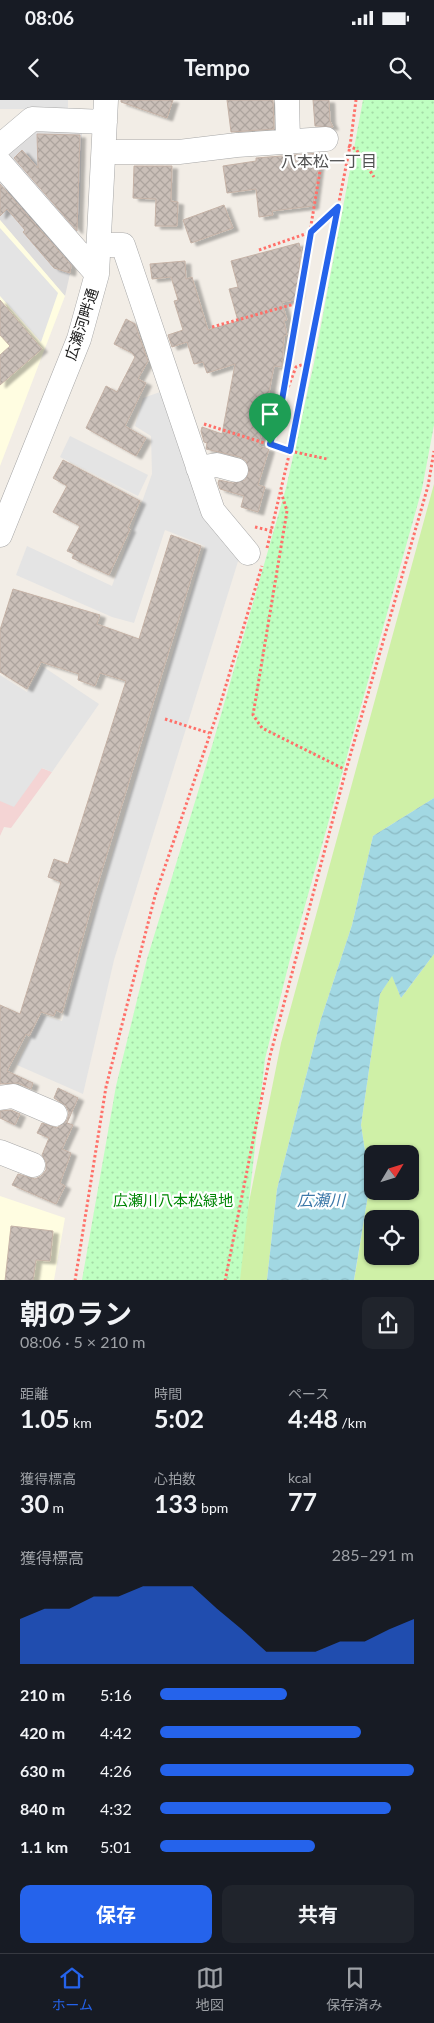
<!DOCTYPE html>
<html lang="ja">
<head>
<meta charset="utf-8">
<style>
  :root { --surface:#171b24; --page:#20242c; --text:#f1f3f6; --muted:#9ea1a6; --line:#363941; --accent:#2563eb }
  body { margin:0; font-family:Lato,"Noto Sans JP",sans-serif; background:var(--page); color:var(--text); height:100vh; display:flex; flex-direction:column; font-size:19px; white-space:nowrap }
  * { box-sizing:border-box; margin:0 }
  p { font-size:16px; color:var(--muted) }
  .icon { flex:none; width:28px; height:28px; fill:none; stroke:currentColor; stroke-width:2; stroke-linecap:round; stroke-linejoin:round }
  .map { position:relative; height:1180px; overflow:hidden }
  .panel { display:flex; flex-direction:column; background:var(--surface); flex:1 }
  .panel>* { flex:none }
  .needle { width:32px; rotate:52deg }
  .tools { position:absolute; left:364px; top:1045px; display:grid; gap:10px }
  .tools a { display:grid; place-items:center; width:55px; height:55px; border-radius:10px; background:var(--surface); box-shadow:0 1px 4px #0004; font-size:25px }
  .pin { position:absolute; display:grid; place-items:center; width:42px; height:42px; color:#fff; margin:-51px -21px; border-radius:50% 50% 50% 0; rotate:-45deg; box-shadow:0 0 5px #0007 }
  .pin .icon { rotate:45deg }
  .round { display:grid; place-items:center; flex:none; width:52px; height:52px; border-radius:10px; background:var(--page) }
  .head { display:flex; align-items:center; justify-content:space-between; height:85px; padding:0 20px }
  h1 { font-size:28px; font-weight:700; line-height:38px }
  .stats { display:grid; grid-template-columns:repeat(3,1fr); gap:8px; height:85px; padding:5px 20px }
  .stats div { display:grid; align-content:center }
  .stats b { font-size:25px; font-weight:700 }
  .stats small { font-size:14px; font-weight:400 }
  .stats p { font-size:14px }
  .chart { height:140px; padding:10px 20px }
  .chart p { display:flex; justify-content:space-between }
  .chart svg { width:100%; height:90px; margin-top:5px; fill:var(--accent); opacity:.7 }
  .button { display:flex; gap:10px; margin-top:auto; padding:10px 20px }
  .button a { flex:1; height:58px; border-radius:10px; background:var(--accent); color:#fff; font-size:20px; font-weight:700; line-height:58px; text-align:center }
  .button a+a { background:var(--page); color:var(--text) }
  ul { padding:0 20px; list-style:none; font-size:16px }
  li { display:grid; grid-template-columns:80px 60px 1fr; align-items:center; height:38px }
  li i { height:12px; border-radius:6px; background:var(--accent) }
  .status { display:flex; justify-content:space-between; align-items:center; height:35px; padding:0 25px; background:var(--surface); direction:ltr }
  .status svg { height:14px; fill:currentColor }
  header { display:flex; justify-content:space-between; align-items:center; height:65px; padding:0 20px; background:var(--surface); font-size:22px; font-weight:700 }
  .tabs { display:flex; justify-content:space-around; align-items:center; height:70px; border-top:1px solid var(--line); background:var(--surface); font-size:14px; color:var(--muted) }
  .tabs a { display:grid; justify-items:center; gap:2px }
  .tabs .current { color:var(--accent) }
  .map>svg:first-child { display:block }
</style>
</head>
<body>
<div class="status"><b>08:06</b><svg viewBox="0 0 49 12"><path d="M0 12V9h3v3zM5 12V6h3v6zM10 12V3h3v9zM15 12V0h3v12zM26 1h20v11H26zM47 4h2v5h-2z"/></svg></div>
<header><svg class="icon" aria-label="back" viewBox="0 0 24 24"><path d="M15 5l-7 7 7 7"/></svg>Tempo<svg class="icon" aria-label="search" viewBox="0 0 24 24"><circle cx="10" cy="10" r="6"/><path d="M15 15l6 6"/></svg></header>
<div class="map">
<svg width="434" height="1181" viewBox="0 0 434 1181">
  <defs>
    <pattern id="park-dots" width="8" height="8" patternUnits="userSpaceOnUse" patternTransform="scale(1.25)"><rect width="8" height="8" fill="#bfffc1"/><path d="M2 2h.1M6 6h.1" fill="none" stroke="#a4daa6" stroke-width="1.8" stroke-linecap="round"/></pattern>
    <pattern id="water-waves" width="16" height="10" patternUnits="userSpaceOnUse" patternTransform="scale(1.25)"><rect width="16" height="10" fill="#a2d8e3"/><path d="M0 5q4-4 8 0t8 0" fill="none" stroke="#8bb9c2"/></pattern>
    <pattern id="building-cross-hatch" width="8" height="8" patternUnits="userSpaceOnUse" patternTransform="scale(1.25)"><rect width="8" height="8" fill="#cabfb8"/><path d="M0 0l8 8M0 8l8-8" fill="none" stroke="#ada49e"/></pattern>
    <filter id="shadow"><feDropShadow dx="5.5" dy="3" stdDeviation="1" flood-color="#0004"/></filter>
  </defs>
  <rect width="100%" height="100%" fill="#f2ede6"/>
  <path fill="#dedddd" d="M82,31L80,109L76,139L2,53L27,32Z
    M0,70L74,156L65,196L0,120Z"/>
  <path fill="#f4d4d4" d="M0,652L52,672L11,728L4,727L0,736Z"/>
  <path fill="#fffde1" d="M0,120L65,196L0,366Z
    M0,1096L65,1118L54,1180H0Z"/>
  <path fill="#cff0a7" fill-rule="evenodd" d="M434,384V698L373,736L352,825L320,922L277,1089L267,1180L231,1181L246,1117L281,943Z
    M434,854V1180L354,1181L370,1083L361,1025L380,894L392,875L401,898ZM372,1054H410V1091H372ZM372,1119H410V1156H372Z"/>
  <path fill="url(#park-dots)" d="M363,0H434V325L422,389L290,859L265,959L240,1180H82L116,986L147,859L212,646L286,388L314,263Z"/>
  <path fill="#e4e4e4" d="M0,0H68V9H0Z
    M0,128L58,193L41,242L0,196Z
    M163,291L240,455L114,860L83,994L17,965L41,915L62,921L205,446L165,430L134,523L112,517L16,475L27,446L112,486L152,374L151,336L135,326L143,298Z
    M70,336L148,375L138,396L60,357Z
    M42,566L99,604L52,672L42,668L14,707L0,701V575L27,592Z"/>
  <path fill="url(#water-waves)" d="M434,698V854L401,898L392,876L380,894L361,1025L370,1083L354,1180H267L277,1089L320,922L352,825L373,736Z"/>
  <path fill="url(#building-cross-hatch)" stroke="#c5b2a6" filter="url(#shadow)" d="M121,0H173L167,18L121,2Z
    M227,0H273L274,29L231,32Z
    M313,0H329L330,21L333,27L315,26Z
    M37,34L80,35L77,131L14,58L22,50L38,68Z
    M320,53L313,106L272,111L273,115L259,117L256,89L227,93L223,66L256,61V58Z
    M134,66H172L171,101L178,102L177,126H155L156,99L133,98Z
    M0,84L71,165L70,173L54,168L23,132L25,130L7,109L0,116Z
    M224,105L233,128L191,143L183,120Z
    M299,143L303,156L300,157L298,195L294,200L282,202L287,220L284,221L287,235L284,236L282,267L274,266L259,346L269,349L258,385L265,387L258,412L241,407L244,396L220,389L218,383L219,380L233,383L245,380L249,373L246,361L240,357L206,349L207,343L204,342L201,331L202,327L222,334L235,264L207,273L203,262L194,264L187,242L172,247L168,235L183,230L174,201L178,200L171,177L152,179L150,164L185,161L186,179L192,177L208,230L238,221L229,189L238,187L231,161Z
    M0,200L42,249L0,285V255L10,246L0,235Z
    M126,219L135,224L148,261L138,279L146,283L125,326L146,338L136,356L86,328L106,286L117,292L135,257L132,253L114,244Z
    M63,360L140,401L128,428L130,429L109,475L72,458L74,454L67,451L80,426L53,412L67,386L53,378Z
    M171,435L201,446L95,793L62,913L56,910L54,916L41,912L29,936L26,934L7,971L33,983L31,989L18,983L0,984V905L20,914L61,782L48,777L54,759L68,764L126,581L100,573L95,586L78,580L79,574L41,562L27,589L0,572V530L13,489L100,515L97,524L139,539Z
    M58,988L78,998L67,1023L73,1025L62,1049L71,1053L60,1083L65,1086L56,1104L12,1085L18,1074L35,1079L41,1076L46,1070V1062L42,1055L49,1038L37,1033L42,1023L57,1028L67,1020L69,1013L66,1006L54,998Z
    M11,1010L20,1014L15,1025L0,1018V1011Z
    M11,1126L53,1131L50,1161L36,1160L33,1181H5Z"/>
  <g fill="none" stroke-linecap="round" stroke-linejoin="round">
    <defs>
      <path id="minor" d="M287,0L288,40
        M0,46L32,19L105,22
        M104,52H179L237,45L326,39
        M0,63L97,174
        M100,145H123L213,411L248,453
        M198,368L217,365L236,370
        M0,435L79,239L97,174L106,0
        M0,998L13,996L55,1014
        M0,1052L33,1065"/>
    </defs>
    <use href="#minor" stroke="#a7a7a7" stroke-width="25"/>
    <path stroke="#ff7069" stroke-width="3" stroke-dasharray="2.5 2.5" stroke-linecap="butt" d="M348,46L356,49L374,77
      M259,150L311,132L337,108
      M212,227L298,203
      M281,306L322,59
      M204,324L290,351L327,359
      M270,344L280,308L296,267L307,263
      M281,392L287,411L253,615L262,628L346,670
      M255,427L272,431
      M267,448L290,351L350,46L356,0
      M165,619L209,633
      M75,1181L106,987L155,796L220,605L262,466
      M225,1181L270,956L346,670L428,386L434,351"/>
    <use href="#minor" stroke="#fff" stroke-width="24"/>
  </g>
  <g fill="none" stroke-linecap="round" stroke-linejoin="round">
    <defs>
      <path id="route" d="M338,107L290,351L270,344L281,306L311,132Z"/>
    </defs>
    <use href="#route" stroke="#fff" stroke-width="10"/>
    <use href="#route" stroke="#2563eb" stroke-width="6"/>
  </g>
  <g text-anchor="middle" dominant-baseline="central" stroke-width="4.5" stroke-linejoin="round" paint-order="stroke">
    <g font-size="15" fill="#202020" stroke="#fff">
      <text transform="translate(81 224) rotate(-72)">広瀬河畔通</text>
    </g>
    <g font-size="15" fill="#018605" stroke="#fff">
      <text x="173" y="1100">広瀬川八本松緑地</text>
    </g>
    <g font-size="16" fill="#535353" stroke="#fff">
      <text x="329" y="60">八本松一丁目</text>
    </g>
    <g font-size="16" font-style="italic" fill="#3d79a9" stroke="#fff">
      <text x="321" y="1099">広瀬川</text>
    </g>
  </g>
</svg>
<div class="tools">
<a><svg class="needle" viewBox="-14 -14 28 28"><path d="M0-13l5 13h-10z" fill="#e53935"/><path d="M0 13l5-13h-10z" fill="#9ea1a6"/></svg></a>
<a><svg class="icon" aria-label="locate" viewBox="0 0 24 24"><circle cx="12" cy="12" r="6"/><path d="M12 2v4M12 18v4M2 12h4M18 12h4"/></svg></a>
</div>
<div class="pin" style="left:270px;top:344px;background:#1e9e55"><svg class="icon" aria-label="arrive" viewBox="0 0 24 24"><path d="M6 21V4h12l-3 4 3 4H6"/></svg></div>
</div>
<section class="panel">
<div class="head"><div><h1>朝のラン</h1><p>08:06 · 5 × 210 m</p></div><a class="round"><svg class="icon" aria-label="share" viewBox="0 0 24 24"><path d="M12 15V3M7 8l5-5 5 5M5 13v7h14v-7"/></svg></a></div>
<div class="stats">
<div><p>距離</p><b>1.05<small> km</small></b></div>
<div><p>時間</p><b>5:02</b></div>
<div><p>ペース</p><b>4:48<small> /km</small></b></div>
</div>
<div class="stats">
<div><p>獲得標高</p><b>30<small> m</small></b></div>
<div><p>心拍数</p><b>133<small> bpm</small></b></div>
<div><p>kcal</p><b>77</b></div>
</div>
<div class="chart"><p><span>獲得標高</span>285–291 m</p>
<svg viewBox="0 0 160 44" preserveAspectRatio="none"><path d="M0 44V22L10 17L20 17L30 11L40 11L50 6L60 6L70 6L80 17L90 27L100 38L110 38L120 38L130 33L140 33L150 27L160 22V44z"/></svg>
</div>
<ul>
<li><b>210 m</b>5:16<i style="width:50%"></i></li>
<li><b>420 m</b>4:42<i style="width:79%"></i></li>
<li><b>630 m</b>4:26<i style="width:100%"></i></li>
<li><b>840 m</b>4:32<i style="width:91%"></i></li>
<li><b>1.1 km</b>5:01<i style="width:61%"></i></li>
</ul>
<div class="button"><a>保存</a><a>共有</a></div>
</section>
<nav class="tabs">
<a class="current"><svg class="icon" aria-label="home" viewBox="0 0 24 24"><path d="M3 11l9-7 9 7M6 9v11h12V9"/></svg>ホーム</a>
<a><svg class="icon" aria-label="map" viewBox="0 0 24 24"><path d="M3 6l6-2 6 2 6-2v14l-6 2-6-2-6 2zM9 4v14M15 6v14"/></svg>地図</a>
<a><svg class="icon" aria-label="saved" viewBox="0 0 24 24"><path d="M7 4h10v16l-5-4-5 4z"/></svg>保存済み</a>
</nav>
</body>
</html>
